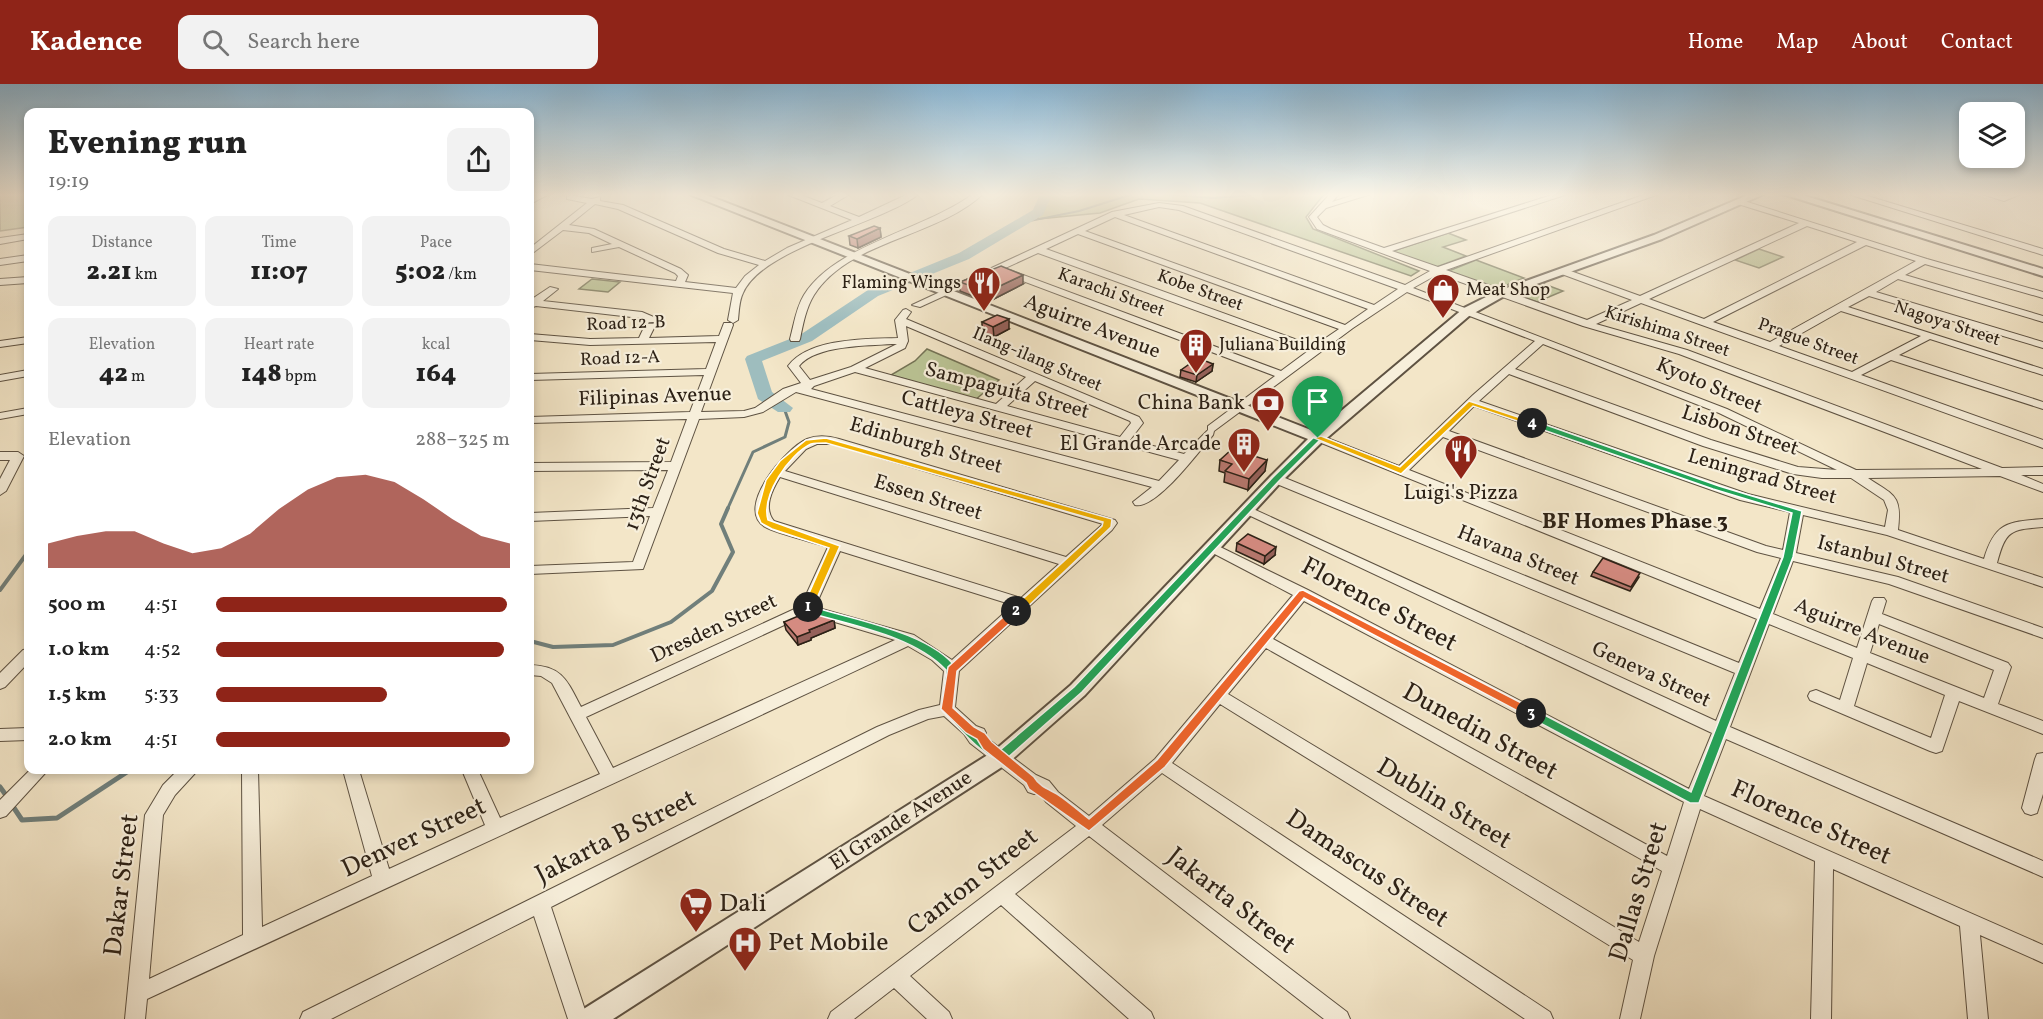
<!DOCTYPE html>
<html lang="en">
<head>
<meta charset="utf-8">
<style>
  :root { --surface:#fff; --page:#f2f2f2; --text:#222; --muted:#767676; --accent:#8f2418 }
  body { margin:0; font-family:Vollkorn,serif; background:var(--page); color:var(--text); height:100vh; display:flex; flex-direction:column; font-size:22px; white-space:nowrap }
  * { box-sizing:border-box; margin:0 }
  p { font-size:20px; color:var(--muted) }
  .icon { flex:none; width:33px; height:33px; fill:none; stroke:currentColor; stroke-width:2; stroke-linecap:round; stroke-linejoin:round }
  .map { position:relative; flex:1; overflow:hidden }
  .panel { position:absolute; left:24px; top:24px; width:510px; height:666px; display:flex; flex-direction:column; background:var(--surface); border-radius:12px; box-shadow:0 3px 9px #0003 }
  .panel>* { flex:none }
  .fabs { position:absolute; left:1959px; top:18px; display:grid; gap:12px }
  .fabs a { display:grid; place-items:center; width:66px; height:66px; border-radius:12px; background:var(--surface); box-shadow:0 3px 9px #0003; font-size:30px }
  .pin { position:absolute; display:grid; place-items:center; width:51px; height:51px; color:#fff; margin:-62px -26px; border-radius:50% 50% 50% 0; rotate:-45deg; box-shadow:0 0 6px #0007 }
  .pin .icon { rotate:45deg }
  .km { position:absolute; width:30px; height:30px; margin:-15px; border-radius:50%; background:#222; color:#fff; font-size:16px; line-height:30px; text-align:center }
  .round { display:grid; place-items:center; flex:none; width:63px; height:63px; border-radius:12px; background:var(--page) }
  .head { display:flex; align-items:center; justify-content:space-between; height:102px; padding:0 24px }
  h1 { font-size:33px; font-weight:800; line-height:45px }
  .metrics { display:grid; grid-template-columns:repeat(3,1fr); gap:9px; height:102px; padding:6px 24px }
  .metrics div { display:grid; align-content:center; border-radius:12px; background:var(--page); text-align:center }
  .metrics b { font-size:26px; font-weight:800 }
  .metrics small { font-size:16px; font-weight:400 }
  .metrics p { font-size:16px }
  .chart { height:168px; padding:12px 24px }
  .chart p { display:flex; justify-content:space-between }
  .chart svg { width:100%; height:108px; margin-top:6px; fill:var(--accent); opacity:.7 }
  ul { padding:0 24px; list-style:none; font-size:20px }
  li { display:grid; grid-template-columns:96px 72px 1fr; align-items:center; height:45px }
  li i { height:15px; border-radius:8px; background:var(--accent) }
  header { display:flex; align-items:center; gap:36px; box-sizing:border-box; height:84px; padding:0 30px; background:var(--accent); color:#fff }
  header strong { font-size:28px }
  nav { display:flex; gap:33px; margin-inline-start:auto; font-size:21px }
  .search { width:420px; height:54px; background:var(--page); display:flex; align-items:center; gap:15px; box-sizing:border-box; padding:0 21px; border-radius:12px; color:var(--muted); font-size:22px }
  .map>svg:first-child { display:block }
</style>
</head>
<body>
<header>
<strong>Kadence</strong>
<div class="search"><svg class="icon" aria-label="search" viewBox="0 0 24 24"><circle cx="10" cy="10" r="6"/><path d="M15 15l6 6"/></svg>Search here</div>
<nav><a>Home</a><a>Map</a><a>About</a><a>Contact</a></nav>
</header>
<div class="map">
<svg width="2043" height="935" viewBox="0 0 2043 935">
  <rect width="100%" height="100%" fill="#f3e6c8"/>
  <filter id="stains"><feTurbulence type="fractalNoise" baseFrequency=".00333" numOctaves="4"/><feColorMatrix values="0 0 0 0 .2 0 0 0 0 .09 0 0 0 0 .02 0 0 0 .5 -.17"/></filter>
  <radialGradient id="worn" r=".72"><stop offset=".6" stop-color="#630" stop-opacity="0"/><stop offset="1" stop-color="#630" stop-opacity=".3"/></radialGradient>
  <path fill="#bbc596" stroke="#747356" stroke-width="1.5" d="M0,110H28V143L0,147Z
    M1051,110H1324L1306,133L1313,145L1419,187L1411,192L1200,119L1139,115L1100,129L1037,135Z
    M1448,149L1466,156L1443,163L1466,172L1434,184L1390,168Z
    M1759,165L1783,173L1759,184L1735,176Z
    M1476,176L1524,194L1497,205L1446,188Z
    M592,195L620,198L608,208L579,205Z
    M1544,200L1563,207L1537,218L1518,211Z
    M927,265L999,296L975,316L891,291L915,277Z"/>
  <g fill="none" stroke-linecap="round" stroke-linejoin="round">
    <path stroke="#707f7b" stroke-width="2" d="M1162,110L1213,114L1265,110
      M1015,140L1079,127L1133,110"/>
    <path stroke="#707f7b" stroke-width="3" d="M727,426L753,368L785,353L789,338L784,324"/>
    <path stroke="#707f7b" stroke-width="4" d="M0,506L28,468
      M530,557L553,563L613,561L671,538L712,507L733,468L721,440L728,424"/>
    <path stroke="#707f7b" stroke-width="5" d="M0,703L8,714
      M12,721L22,736L57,734L130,686"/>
    <path fill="#9ebdbe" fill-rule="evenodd" d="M1040,110H1052L1043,131L969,175L878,212L812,257L762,277L772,308L793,324L790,328H778L758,315L745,275L747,272L800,251L868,206L959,169L1033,126Z"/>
    <defs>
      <path id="minor" d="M538,110H549L530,120V115Z
        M786,110H798L822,119L839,110H850L830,122L859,133L908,110H919C879,141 763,163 743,209C739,217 739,227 738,236L733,239L728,236L733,209L530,186V180L676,197L678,192L675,189L619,163L592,168V164L612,160L589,149L563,146L530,171V164L587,119L567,115V111H570L592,115L600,113V117L623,121L724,165L765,177L787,164L852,136ZM595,120L618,125L718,169L759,181L745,192L736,204L685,198L688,191L681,185L594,145L569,141Z
        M973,110H983C936,154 849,156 814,211C806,224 803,240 800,255L799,257H791L790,255C794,240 796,224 804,211C835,161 924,146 973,110Z
        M1330,110H1339L1332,118L1357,110H1371L1326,124L1317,133L1323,141L1331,145L1384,164L1555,110H1568L1392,167L1438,183L1646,110H1659L1446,186L1587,236L1632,216L1559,189V185H1565L1640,212L1799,139L1738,120V116H1741L1927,175L2043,208V214L1925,180L1905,191L2043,232V238L1898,195L1876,208L2043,258V264L1869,212L1848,223L2043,285V291L1930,255L1899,271L2043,318V325L1891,276L1861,291L2043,356V364L1641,219L1596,240L1687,266L2002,384L2043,383V391H2021L2043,400V408L2000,392L1868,394C1895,412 1902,411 1898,446L1984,475C1995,438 2008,438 2043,435V443C2010,446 2006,446 1997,479L2043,494V503L1887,451L1803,431L1796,469L1898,493L2043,544V554L1889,500L1793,477L1773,530L1857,564L1872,517L1874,514H1884L1886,517L1882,530L2008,579L2011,583L1998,620L2043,637V650L1959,617L1942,667L1936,669L1930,667L1810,616L1808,612L1810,608L1816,606L1840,616L1853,574L1769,540L1730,643L2043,777V793L1726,655L1704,712L2043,861V879L1980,851L1988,935H1968L1960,842L1833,785L1831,935H1811L1815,777L1700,725L1654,872L1640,935H1620L1633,876L1220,620L1172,679L1550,928L1553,935H1525L1162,689L1102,741L1347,928L1350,935H1324L1089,752L1015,810L1151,928L1154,935H1129L1001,821L910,892L949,928L952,935H927L894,904L854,935H828L831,928L1076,742L1046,718L1039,708L1034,710L1028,708L1024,701L970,659L964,650L944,632L928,635L889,651L551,823L588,935H568L534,832L331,935H300L303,928L877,643L919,626L940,621L944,587L932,576L908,562C655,682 399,797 147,915L145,935H125L145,731L163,701L178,686H198L175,711L163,731L149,895L243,851L242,686H258L262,843L372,792L343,686H359L389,785L485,741L462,686H478L500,734L600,690L552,599L541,592L530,591V581C562,582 567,596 581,623L801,522L828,463C813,458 777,450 765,443C734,424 786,364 807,355C817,351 829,352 839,355L1115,436L1117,439L1112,446L959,587L955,623L976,642L984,645L986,649L984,652L1036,691L1049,697L1058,708L1089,732L1155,675L1293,511L1207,466L1205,463L1212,459L1308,506L1689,705L1712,649L1240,427L1241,424H1251L1716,637L1735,589L1272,398L1270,395L1272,392H1280L1739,579L1757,535L1314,356L1312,354L1314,352H1322L1399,382L1473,311L1535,257L1407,208L1353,244L1214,347L1213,351C1199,367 1156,426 1135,421L1133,418L1152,403L796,308L763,328L744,333L699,335L643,485L530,490V482L633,478L650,432L530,437V429L653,424L668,386L530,387V379L671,378L687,335L530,339V333L690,328L704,291L530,296V290L706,285L716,258L590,261L530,256V250L590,255L639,254L647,237L640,234L536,222L530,224V215H532L550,203L558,205L543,217L642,228L656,234L658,236L649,254L719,252L724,239H732L733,241L701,328L744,327L755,324L783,305L801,299L788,282C809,254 865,255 898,254L895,236L903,226L906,225L911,228L906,235L1139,333L1143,339L1130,356L1184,370L1208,346V342L1275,292L1004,190V186H1010L1281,287L1308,267L1038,169L920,223L912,221L1112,128L1159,119L1183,122L1405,201L1430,187L1317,145L1309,133ZM1159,123L1179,126L1398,205L1374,221L1124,131ZM1115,133L1368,225L1345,241L1085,147ZM1807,142L1857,158L1704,235L1649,215ZM1078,150L1339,245L1314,262L1046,165ZM1866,161L1916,177L1770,258L1713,238ZM1438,190L1583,242L1679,270L1982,385L1856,386L1727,325L1413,204ZM1841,227L1921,252L1852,288L1779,262ZM906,242L1026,293L996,320L865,284L905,264L908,257ZM892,260H897L851,283L810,296L799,282C816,261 866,262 892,260ZM1543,260L1719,329L1837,386L1798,383L1711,356L1515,285ZM855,288L1179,376L1159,397L811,305L814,302ZM1509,290L1703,362L1793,390L1822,394H1851L1884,416L1888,426L1885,443L1748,410L1479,317ZM1035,297L1130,337L1131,339L1120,353L1007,322ZM1474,322L1740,416L1790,428L1783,466L1766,462L1449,347ZM1443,353L1757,468L1781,474L1760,525L1409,386ZM817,360H834L1103,440L1066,473L785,387L806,365ZM780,393L1059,480L1021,514L774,437C763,424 772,406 780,393ZM840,467L1013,521L952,576L914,551L815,523ZM1304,517L1684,718L1667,772L1273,555ZM808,530L895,556L613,684L586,633ZM1879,540L1994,586L1984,614L1870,569ZM1266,564L1662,787L1639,858L1228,610ZM1867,579L1945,611L1931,654L1854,622Z
        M1848,110H1861L2043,165V171Z
        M1982,110L2004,112L2021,110L2004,117Z
        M28,150V155L0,160V154Z
        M28,171V177L0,181V175Z
        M28,193V199L0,201V195Z
        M28,253V259L0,263V257Z
        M28,286V292L0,297V291Z
        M28,324V330L0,335V329Z
        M0,368H18L24,372L6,407L0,411V395L10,376H0Z
        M28,565V579L5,603L0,605V589L23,566Z
        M28,644V656L0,657V645Z
        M2043,669V710L2037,729L2031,731L2025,729L2022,724L2035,675L2037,670Z
        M30,686H48L6,732L0,734V716Z"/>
      <path id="tertiary" d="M689,110H704L1316,348L1464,224L1498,207L1654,151L1750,110H1764L1662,155L1506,211L1469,232L1321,359L1281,398L1085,611L1008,679L613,935H578L582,926L994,667L1071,601L1271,392L1308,355Z
        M1783,110H1799L2043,185V192Z"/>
    </defs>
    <use href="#minor" stroke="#5e5242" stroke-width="2"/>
    <use href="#tertiary" stroke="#5e5242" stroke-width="4"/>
    <use href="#minor" fill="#f7efdb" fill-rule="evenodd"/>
    <use href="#tertiary" fill="#f7efdb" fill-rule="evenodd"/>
  </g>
  <path fill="#b7786f" stroke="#2c2116" stroke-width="1.5" d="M880,144L881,153L858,164L850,161L849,152Z
    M960,198L1023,200L988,218L960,207Z
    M982,238L1009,245L994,253L982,248Z
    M1213,280L1212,287L1196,298L1180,293L1181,286Z
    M1220,376L1265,387L1248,406L1224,398L1225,389L1219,387Z
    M1237,459L1275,471L1264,480L1236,467Z
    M1593,488L1639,493L1630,507L1591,492Z
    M834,536L835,544L811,554V556L798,561L786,546L784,538Z"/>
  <path fill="#95615a" stroke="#2c2116" stroke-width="1.5" d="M880,144L881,153L858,164L857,155Z
    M1023,191V200L988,218L987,208Z
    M1009,235V245L994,253L993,243Z
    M1213,280L1212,287L1196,298L1197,291Z
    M1267,376L1265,387L1248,406L1249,395Z
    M1276,463L1275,471L1264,480L1265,472Z
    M834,536L835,544L811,554V556L798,561L797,553L809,546Z"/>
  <path fill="#d58b81" stroke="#2c2116" stroke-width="1.5" d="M874,142L880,144L857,155L849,152Z
    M1001,182L1023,191L987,208L960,198Z
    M997,231L1009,235L993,243L982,238Z
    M1198,274L1213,280L1197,291L1181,286Z
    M1232,365L1267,376L1249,395L1225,387L1232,380L1220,376Z
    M1248,450L1276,463L1265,472L1237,459Z
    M1603,474L1640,489L1631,503L1593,488Z
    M817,527L831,531L834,536L809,546L810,548L797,553L784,538L808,528L810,530Z"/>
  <linearGradient id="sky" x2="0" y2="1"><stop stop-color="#8ab8d7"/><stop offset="0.46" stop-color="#faf4e6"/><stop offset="1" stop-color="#faf4e6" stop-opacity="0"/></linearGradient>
  <rect width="2043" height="241" fill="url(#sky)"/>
  <path fill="#22a559" stroke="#fff" stroke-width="1.5" d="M1315,352L1322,354L1279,397L1082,608L1005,676C989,681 955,639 943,628L941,625L946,586C913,551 849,541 803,527L802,525L804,520H811L813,523C855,536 932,549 957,585L953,624C969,638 983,654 1000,666L1074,603L1273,393Z"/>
  <path fill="#f5b400" stroke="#fff" stroke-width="1.5" d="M826,354L1112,435L1111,443L1020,530H1012V525L1102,442L1103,438L826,359C822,359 815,359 811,360C789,370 761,412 768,436L840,462L813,523L811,525H804L803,523L829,464L772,445L761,439L757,429L766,396L780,377L806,356Z"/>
  <path fill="#f0652b" stroke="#fff" stroke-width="1.5" d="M1303,506L1535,626L1537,629L1531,633L1527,632L1304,514L1165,683L1089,747L1029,705L1026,699L983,665L977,655L966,649L941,625L948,583L1012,525H1020V530L957,587L953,624L974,643L985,649L992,658L1034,693C1040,703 1048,705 1057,710C1068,717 1079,727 1089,735L1157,676L1299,507Z"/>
  <path fill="#22a559" stroke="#fff" stroke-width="1.5" d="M1529,337H1535L1719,402L1802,427L1793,473L1699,719H1690L1527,632L1525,629L1531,625L1535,626L1691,708L1783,473L1792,429L1713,405L1529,341Z"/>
  <path fill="#f5b400" stroke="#fff" stroke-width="1.5" d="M1469,317L1536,339L1529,341L1473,322L1401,390L1314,354L1321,352L1400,383Z"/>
  <defs>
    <symbol id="restaurant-pin" viewBox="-11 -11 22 30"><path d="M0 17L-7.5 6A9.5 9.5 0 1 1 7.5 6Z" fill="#8f2418" stroke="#f7efdb"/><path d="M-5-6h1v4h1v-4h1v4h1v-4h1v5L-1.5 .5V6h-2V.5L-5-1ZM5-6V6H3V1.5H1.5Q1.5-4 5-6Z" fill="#fff"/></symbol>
    <symbol id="shop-pin" viewBox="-11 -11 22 30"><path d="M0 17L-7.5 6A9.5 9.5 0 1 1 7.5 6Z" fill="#8f2418" stroke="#f7efdb"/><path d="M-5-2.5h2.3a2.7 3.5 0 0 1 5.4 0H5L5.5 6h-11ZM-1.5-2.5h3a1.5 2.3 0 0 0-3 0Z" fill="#fff"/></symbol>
    <symbol id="building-pin" viewBox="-11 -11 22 30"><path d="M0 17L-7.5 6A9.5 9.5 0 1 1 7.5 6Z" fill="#8f2418" stroke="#f7efdb"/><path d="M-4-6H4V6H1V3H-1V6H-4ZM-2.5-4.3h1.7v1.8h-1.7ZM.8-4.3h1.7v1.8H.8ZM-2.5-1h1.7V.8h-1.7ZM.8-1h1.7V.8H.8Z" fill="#fff"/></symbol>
    <symbol id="bank-pin" viewBox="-11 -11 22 30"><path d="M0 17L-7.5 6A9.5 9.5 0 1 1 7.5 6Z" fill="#8f2418" stroke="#f7efdb"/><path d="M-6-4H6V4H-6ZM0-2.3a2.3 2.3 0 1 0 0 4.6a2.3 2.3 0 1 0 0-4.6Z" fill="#fff"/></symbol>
    <symbol id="supermarket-pin" viewBox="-11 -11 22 30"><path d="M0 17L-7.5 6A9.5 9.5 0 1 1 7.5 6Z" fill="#8f2418" stroke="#f7efdb"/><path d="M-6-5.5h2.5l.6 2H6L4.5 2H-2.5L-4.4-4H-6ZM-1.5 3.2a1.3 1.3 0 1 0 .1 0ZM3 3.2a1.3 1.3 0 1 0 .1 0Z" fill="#fff"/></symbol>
    <symbol id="hospital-pin" viewBox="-11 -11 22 30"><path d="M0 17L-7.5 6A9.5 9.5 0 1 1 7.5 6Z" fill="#8f2418" stroke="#f7efdb"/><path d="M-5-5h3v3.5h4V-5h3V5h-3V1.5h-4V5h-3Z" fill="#fff"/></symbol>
  </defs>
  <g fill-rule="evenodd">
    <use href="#restaurant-pin" x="965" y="180" width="38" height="52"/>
    <use href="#shop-pin" x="1424" y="187" width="38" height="52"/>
    <use href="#building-pin" x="1177" y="242" width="38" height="52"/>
    <use href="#bank-pin" x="1249" y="300" width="38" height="52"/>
    <use href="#building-pin" x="1225" y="341" width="38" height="52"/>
    <use href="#restaurant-pin" x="1442" y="348" width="38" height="52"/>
    <use href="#supermarket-pin" x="677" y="801" width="38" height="52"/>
    <use href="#hospital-pin" x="726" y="840" width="38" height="52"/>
  </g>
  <g text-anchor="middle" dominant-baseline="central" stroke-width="4.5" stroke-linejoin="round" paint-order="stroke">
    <g font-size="18" fill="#2c2116" stroke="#f7efdb" text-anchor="start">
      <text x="961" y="199" text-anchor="end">Flaming Wings</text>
      <text x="1466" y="206">Meat Shop</text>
      <text x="1219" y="261">Juliana Building</text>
    </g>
    <g font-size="18" fill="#2c2116" stroke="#f7efdb">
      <text transform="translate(1200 207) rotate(20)">Kobe Street</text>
      <text transform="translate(1111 209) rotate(20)">Karachi Street</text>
      <text transform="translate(626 240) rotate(-2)">Road 12-B</text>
      <text transform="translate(1947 240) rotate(18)">Nagoya Street</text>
      <text transform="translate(1667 248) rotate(18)">Kirishima Street</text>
      <text transform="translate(1808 258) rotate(20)">Prague Street</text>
      <text transform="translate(620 275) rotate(-2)">Road 12-A</text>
      <text transform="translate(1037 276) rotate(23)">Ilang-ilang Street</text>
    </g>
    <g font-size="21" fill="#2c2116" stroke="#f7efdb">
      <text transform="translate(1092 243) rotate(21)">Aguirre Avenue</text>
      <text transform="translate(1709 302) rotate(23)">Kyoto Street</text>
      <text transform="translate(1007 307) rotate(15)">Sampaguita Street</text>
      <text transform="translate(655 313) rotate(-2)">Filipinas Avenue</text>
      <text transform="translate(967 331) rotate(15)">Cattleya Street</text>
      <text transform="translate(1740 347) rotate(18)">Lisbon Street</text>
      <text transform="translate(926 362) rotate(16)">Edinburgh Street</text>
      <text transform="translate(1762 393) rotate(16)">Leningrad Street</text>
      <text transform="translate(648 400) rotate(-70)">13th Street</text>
      <text transform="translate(928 414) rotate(17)">Essen Street</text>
      <text transform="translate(1518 472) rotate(22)">Havana Street</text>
      <text transform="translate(1883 476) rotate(15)">Istanbul Street</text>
      <text transform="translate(714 545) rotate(-25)">Dresden Street</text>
      <text transform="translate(1862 548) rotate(22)">Aguirre Avenue</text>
      <text transform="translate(1651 591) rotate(25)">Geneva Street</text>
      <text transform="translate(901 737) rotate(-33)">El Grande Avenue</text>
    </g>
    <g font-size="21" fill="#2c2116" stroke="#f7efdb" text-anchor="end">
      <text x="1245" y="319">China Bank</text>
      <text x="1221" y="360">El Grande Arcade</text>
      <text x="1461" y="409" text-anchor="middle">Luigi's Pizza</text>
    </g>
    <g font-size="22" font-weight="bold" fill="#2c2116" stroke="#f7efdb">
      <text x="1635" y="438">BF Homes Phase 3</text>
    </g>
    <g font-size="26" fill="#2c2116" stroke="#f7efdb">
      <text transform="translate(1379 521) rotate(28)">Florence Street</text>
      <text transform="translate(1480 648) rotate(29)">Dunedin Street</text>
      <text transform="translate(1444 720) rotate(31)">Dublin Street</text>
      <text transform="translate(1811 739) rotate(24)">Florence Street</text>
      <text transform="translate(616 753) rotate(-27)">Jakarta B Street</text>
      <text transform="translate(414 754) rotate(-25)">Denver Street</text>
      <text transform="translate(1367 785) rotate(34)">Damascus Street</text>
      <text transform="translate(973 798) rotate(-38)">Canton Street</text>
      <text transform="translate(122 801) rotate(-83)">Dakar Street</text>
      <text transform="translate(1639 808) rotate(-73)">Dallas Street</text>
      <text transform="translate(1231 817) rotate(38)">Jakarta Street</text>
    </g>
    <g font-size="26" fill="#2c2116" stroke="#f7efdb" text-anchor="start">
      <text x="719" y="820">Dali</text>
      <text x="768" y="859">Pet Mobile</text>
    </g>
  </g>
  <rect width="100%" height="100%" filter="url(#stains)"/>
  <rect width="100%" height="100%" fill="url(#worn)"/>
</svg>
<div class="fabs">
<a><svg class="icon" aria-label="layers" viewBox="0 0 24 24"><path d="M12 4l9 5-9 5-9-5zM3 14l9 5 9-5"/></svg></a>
</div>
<div class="pin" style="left:1318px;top:354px;background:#1e9e55"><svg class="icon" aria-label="arrive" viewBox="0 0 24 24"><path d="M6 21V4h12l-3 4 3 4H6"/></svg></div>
<b class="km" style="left:808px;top:523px">1</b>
<b class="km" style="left:1016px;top:527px">2</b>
<b class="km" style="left:1531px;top:629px">3</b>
<b class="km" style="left:1532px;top:339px">4</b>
<section class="panel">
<div class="head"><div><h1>Evening run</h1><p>19:19</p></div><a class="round"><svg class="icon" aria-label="share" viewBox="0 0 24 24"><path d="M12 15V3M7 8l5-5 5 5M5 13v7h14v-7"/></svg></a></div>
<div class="metrics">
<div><p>Distance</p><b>2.21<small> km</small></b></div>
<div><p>Time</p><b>11:07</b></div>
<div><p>Pace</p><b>5:02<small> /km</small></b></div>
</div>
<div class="metrics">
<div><p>Elevation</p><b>42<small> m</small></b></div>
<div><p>Heart rate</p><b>148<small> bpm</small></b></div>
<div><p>kcal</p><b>164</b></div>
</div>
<div class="chart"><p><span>Elevation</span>288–325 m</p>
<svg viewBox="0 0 160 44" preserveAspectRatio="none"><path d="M0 44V34L10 31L20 29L30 29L40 34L50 38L60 36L70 30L80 20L90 12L100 7L110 6L120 9L130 16L140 24L150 31L160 34V44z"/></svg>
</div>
<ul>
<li><b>500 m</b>4:51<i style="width:99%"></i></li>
<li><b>1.0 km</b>4:52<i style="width:98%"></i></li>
<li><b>1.5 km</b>5:33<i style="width:58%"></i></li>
<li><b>2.0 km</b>4:51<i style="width:100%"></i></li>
</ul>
</section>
</div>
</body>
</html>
